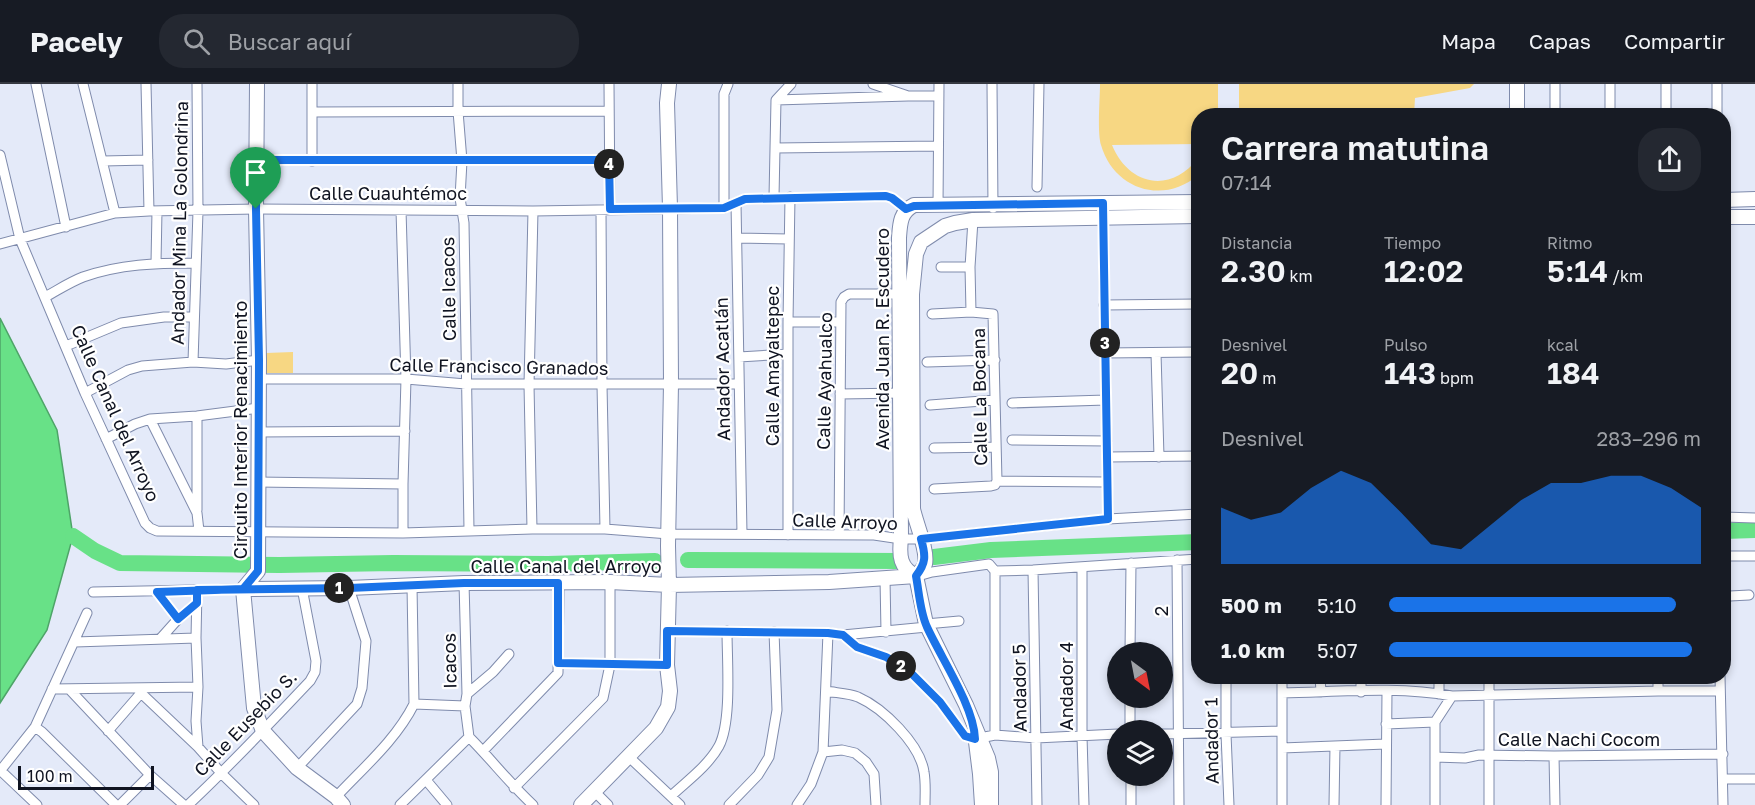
<!DOCTYPE html>
<html lang="es">
<head>
<meta charset="utf-8">
<style>
  :root { --surface:#171b24; --page:#242831; --text:#f1f3f6; --muted:#9ea1a6; --line:#363941; --accent:#1a73e8 }
  body { margin:0; font-family:"Golos Text",sans-serif; background:var(--page); color:var(--text); height:100vh; display:flex; flex-direction:column; font-size:22px; white-space:nowrap }
  * { box-sizing:border-box; margin:0 }
  p { font-size:20px; color:var(--muted) }
  .icon { flex:none; width:33px; height:33px; fill:none; stroke:currentColor; stroke-width:2; stroke-linecap:round; stroke-linejoin:round }
  .map { position:relative; flex:1; overflow:hidden }
  .sheet { position:absolute; left:1191px; top:24px; width:540px; height:576px; display:flex; flex-direction:column; background:var(--surface); border-radius:24px; box-shadow:0 3px 9px #0003 }
  .sheet>* { flex:none }
  .needle { width:39px; rotate:148deg }
  .buttons { position:absolute; left:1107px; top:558px; display:grid; gap:12px }
  .buttons a { display:grid; place-items:center; width:66px; height:66px; border-radius:50%; background:var(--surface); box-shadow:0 3px 9px #0003; font-size:30px }
  .scale { position:absolute; left:18px; bottom:15px; width:136px; box-sizing:border-box; padding-left:6px; border:3px solid #101421; border-top:0; font-size:16px; line-height:21px; white-space:nowrap; color:#101421; -webkit-text-stroke:4px #fff; paint-order:stroke }
  .pin { position:absolute; display:grid; place-items:center; width:51px; height:51px; color:#fff; margin:-62px -26px; border-radius:50% 50% 50% 0; rotate:-45deg; box-shadow:0 0 6px #0007 }
  .pin .icon { rotate:45deg }
  .km { position:absolute; width:30px; height:30px; margin:-15px; border-radius:50%; background:#222; color:#fff; font-size:16px; line-height:30px; text-align:center }
  .round { display:grid; place-items:center; flex:none; width:63px; height:63px; border-radius:24px; background:var(--page) }
  .head { display:flex; align-items:center; justify-content:space-between; height:102px; padding:0 30px }
  h1 { font-size:33px; font-weight:600; line-height:45px }
  .stats { display:grid; grid-template-columns:repeat(3,1fr); gap:9px; height:102px; padding:6px 30px }
  .stats div { display:grid; align-content:center }
  .stats b { font-size:30px; font-weight:600 }
  .stats small { font-size:16px; font-weight:400 }
  .stats p { font-size:16px }
  .chart { height:168px; padding:12px 30px }
  .chart p { display:flex; justify-content:space-between }
  .chart svg { width:100%; height:108px; margin-top:6px; fill:var(--accent); opacity:.7 }
  ul { padding:0 30px; list-style:none; font-size:20px }
  li { display:grid; grid-template-columns:96px 72px 1fr; align-items:center; height:45px }
  li i { height:15px; border-radius:8px; background:var(--accent) }
  header { display:flex; align-items:center; gap:36px; box-sizing:border-box; height:84px; padding:0 30px; background:var(--surface); border-bottom:2px solid var(--line) }
  header strong { font-size:28px }
  nav { display:flex; gap:33px; margin-inline-start:auto; font-size:21px }
  .search { width:420px; height:54px; background:var(--page); display:flex; align-items:center; gap:15px; box-sizing:border-box; padding:0 21px; border-radius:24px; color:var(--muted); font-size:22px }
  .map>svg:first-child { display:block }
</style>
</head>
<body>
<header>
<strong>Pacely</strong>
<div class="search"><svg class="icon" aria-label="search" viewBox="0 0 24 24"><circle cx="10" cy="10" r="6"/><path d="M15 15l6 6"/></svg>Buscar aquí</div>
<nav><a>Mapa</a><a>Capas</a><a>Compartir</a></nav>
</header>
<div class="map">
<svg width="1755" height="721" viewBox="0 0 1755 721">
  <rect width="100%" height="100%" fill="#e4eaf9"/>
  <path fill="#f7d783" d="M1100,0H1218V31L1198,32V60L1112,61C1129,102 1171,110 1198,74V91C1164,121 1114,106 1101,61C1097,48 1100,15 1100,0Z
    M1239,0H1474L1470,4L1415,14L1414,31L1239,32Z
    M293,268V289H266V269Z"/>
  <path fill="#68e187" stroke="#4ea468" stroke-width="1.5" d="M0,234L57,346L73,452L47,546L0,619Z"/>
  <g fill="none" stroke-linecap="round" stroke-linejoin="round">
    <path stroke="#68e187" stroke-width="16" d="M1724,447L1755,446
      M73,452L95,467L120,479L280,481L393,479L548,480L655,477
      M934,473L991,466L1198,458
      M688,476L898,477"/>
    <defs>
      <path id="street" d="M36,0L66,143
        M83,0L115,129
        M146,0L149,127
        M458,0V27L462,77L460,114L464,139L469,446
        M609,0L610,125
        M873,0L908,12H939
        M992,0L993,124
        M1555,0V32
        M1610,0V32
        M1666,0V32
        M1717,0V32
        M776,16L908,12
        M313,28L609,27
        M776,64L938,62
        M0,71L20,155L85,309L145,439L150,444L157,447L403,449L532,445H605L669,450L874,451L901,455H921L1108,435L1198,430
        M257,76H609
        M103,77L148,76
        M312,77V0
        M1037,103L1039,0
        M774,113L776,16L791,0
        M736,119L742,450
        M1103,119L1108,435
        M938,122L939,0
        M724,124V10L728,0
        M401,126L406,295L403,400V449
        M601,126L602,301L605,445
        M737,154L789,155
        M0,160L115,129L149,127L256,125L533,127L724,124L745,115L886,112L892,114L906,125
        M156,179L157,127
        M941,183H970
        M45,213C58,206 70,198 83,193C120,180 157,179 195,179
        M1104,221L1198,220
        M971,228L970,183L973,136
        M932,230L971,228L993,230L997,397L995,401L991,402L934,405
        M788,238H840
        M66,262L121,239L164,233H193
        M1105,269L1198,268
        M1156,269L1159,373
        M739,273L788,270
        M193,278L198,127L197,0
        M927,278L995,276
        M259,295H406L466,300H739
        M85,309L128,286L142,282L193,278L226,280L259,276
        M840,310L903,309
        M1012,319L1106,316
        M930,321L995,316
        M197,332V426
        M150,335L197,429L199,447
        M258,348L405,347
        M106,355L135,340L150,335L197,332L259,324
        M1012,356L1107,357
        M934,364L996,363
        M1107,373L1198,372
        M997,397L1107,398
        M257,398L403,400
        M1724,433L1755,434
        M532,445L529,301L533,127
        M788,451V238L790,113
        M839,451L841,218L844,213L849,210H902
        M1724,472H1755
        M1177,476L1179,721
        M1082,483V652L1084,721
        M1033,486L1037,721
        M995,487V651
        M918,492L932,488L989,480L995,487L1033,486L1198,475
        M885,495L886,548
        M464,499L467,610L465,622L469,653
        M197,506L196,554L198,603L196,637L198,663
        M93,508L243,505
        M157,508L178,535L161,554
        M1724,517V515L1730,512L1749,511
        M178,535L197,519
        M926,540L959,537
        M667,547L828,549L843,551L927,543
        M843,551L857,563L886,573L907,585L940,618L965,652L975,655L995,651L1036,654L1118,650
        M75,558L196,554
        M1130,568L1131,479
        M558,579L667,581
        M1226,592V650L1229,721
        M1282,592V721
        M1320,592L1321,608
        M1439,592V610
        M1489,592V721
        M1658,592V607
        M1720,592L1723,721
        M52,605L198,603
        M70,606L150,691L184,721
        M826,607C836,609 848,609 858,613C883,624 920,660 924,688C926,699 925,710 925,721
        M1361,608V592
        M141,609L198,663L222,690L254,721
        M1282,609C1338,608 1397,602 1452,612L1658,607H1720
        M467,610L493,588L509,570
        M414,620L465,622
        M1386,640L1435,638
        M35,643L42,648L116,721
        M1130,646V614
        M108,647L141,609L142,604
        M1162,650L1282,647
        M469,653C491,675 510,700 533,721
        M1282,664L1386,660
        M483,667L558,589L559,499
        M823,668L842,666L855,669L866,678L874,690L876,721
        M628,672L680,721
        M1554,672L1555,721
        M1435,673L1465,674L1479,671L1554,672L1723,670
        M297,684L357,620L362,604L366,557L349,504
        M0,687L35,643L87,529
        M1,687L37,721
        M1131,692V721
        M1723,695H1755
        M426,696L447,721
        M514,704L603,614L610,581V498
        M594,707L608,721
        M671,712C687,697 708,682 719,662C732,637 727,577 727,547
        M336,713C363,684 396,656 414,620L412,502
        M120,721L150,691
        M188,721C231,681 270,639 310,597L315,588L316,577L302,504
        M400,721L469,653
        M729,721L758,691L769,673L777,626L774,548
        M797,721L811,700L823,668L828,549
        M1334,721L1335,662
        M1386,721L1387,607
        M1435,721V638L1452,612"/>
      <path id="secondary" d="M257,0L256,125L259,276L258,487L243,505L254,624L263,647L297,684L336,713L343,721
        M1517,0V32
        M1724,116L1755,115
        M1724,133H1755
        M916,492C900,484 899,472 901,455L899,154C900,140 900,128 914,121L1198,118
        M243,505L349,504L464,499L610,498L669,501L829,498L916,492
        M976,658L980,690L982,721
        M581,721L656,644L668,623L670,607L667,581L669,501L668,462L671,300L670,124L667,19L669,0
        M991,721V688L988,674L966,621L926,540L916,492C919,489 924,484 925,480C928,467 916,439 913,425L912,210L916,170L921,158L945,142L955,139L973,136L1198,132"/>
    </defs>
    <use href="#street" stroke="#7f8bac" stroke-width="11"/>
    <use href="#secondary" stroke="#7f8bac" stroke-width="16"/>
    <use href="#street" stroke="#fff" stroke-width="9"/>
    <use href="#secondary" stroke="#fff" stroke-width="14"/>
  </g>
  <g fill="none" stroke-linecap="round" stroke-linejoin="round">
    <defs>
      <path id="route" d="M256,125L259,276L258,487L243,505L157,508L178,535L197,519V506L349,504L464,499H558V579L667,581V547L828,549L843,551L857,563L886,573L907,585L940,618L965,652L975,655C974,622 941,574 927,543C920,528 919,508 916,492C926,479 926,472 921,455L1108,435L1103,119L914,122L906,125L892,114L886,112L745,115L724,124L610,125L609,76H257L256,125"/>
    </defs>
    <use href="#route" stroke="#fff" stroke-width="12"/>
    <use href="#route" stroke="#1a73e8" stroke-width="8"/>
  </g>
  <g text-anchor="middle" dominant-baseline="central" stroke-width="4.5" stroke-linejoin="round" paint-order="stroke">
    <g font-size="18" fill="#101421" stroke="#fff">
      <text x="388" y="109">Calle Cuauhtémoc</text>
      <text transform="translate(179 139) rotate(-89)">Andador Mina La Golondrina</text>
      <text transform="translate(448 205) rotate(-91)">Calle Icacos</text>
      <text transform="translate(882 255) rotate(-90)">Avenida Juan R. Escudero</text>
      <text transform="translate(499 282) rotate(1)">Calle Francisco Granados</text>
      <text transform="translate(772 282) rotate(-90)">Calle Amayaltepec</text>
      <text transform="translate(722 285) rotate(-91)">Andador Acatlán</text>
      <text transform="translate(824 297) rotate(-89)">Calle Ayahualco</text>
      <text transform="translate(979 313) rotate(-91)">Calle La Bocana</text>
      <text transform="translate(116 329) rotate(66)">Calle Canal del Arroyo</text>
      <text transform="translate(240 346) rotate(-90)">Circuito Interior Renacimiento</text>
      <text transform="translate(845 437) rotate(2)">Calle Arroyo</text>
      <text x="566" y="482">Calle Canal del Arroyo</text>
      <text transform="translate(1161 527) rotate(-90)">2</text>
      <text transform="translate(449 577) rotate(-91)">Icacos</text>
      <text transform="translate(1066 602) rotate(-90)">Andador 4</text>
      <text transform="translate(1019 604) rotate(-91)">Andador 5</text>
      <text transform="translate(245 639) rotate(-46)">Calle Eusebio S.</text>
      <text x="1579" y="655">Calle Nachi Cocom</text>
      <text transform="translate(1211 657) rotate(-91)">Andador 1</text>
    </g>
  </g>
</svg>
<div class="buttons">
<a><svg class="needle" viewBox="-14 -14 28 28"><path d="M0-13l5 13h-10z" fill="#e53935"/><path d="M0 13l5-13h-10z" fill="#9ea1a6"/></svg></a>
<a><svg class="icon" aria-label="layers" viewBox="0 0 24 24"><path d="M12 4l9 5-9 5-9-5zM3 14l9 5 9-5"/></svg></a>
</div>
<div class="scale">100 m</div>
<div class="pin" style="left:256px;top:125px;background:#1e9e55"><svg class="icon" aria-label="arrive" viewBox="0 0 24 24"><path d="M6 21V4h12l-3 4 3 4H6"/></svg></div>
<b class="km" style="left:339px;top:504px">1</b>
<b class="km" style="left:901px;top:582px">2</b>
<b class="km" style="left:1105px;top:259px">3</b>
<b class="km" style="left:609px;top:80px">4</b>
<section class="sheet">
<div class="head"><div><h1>Carrera matutina</h1><p>07:14</p></div><a class="round"><svg class="icon" aria-label="share" viewBox="0 0 24 24"><path d="M12 15V3M7 8l5-5 5 5M5 13v7h14v-7"/></svg></a></div>
<div class="stats">
<div><p>Distancia</p><b>2.30<small> km</small></b></div>
<div><p>Tiempo</p><b>12:02</b></div>
<div><p>Ritmo</p><b>5:14<small> /km</small></b></div>
</div>
<div class="stats">
<div><p>Desnivel</p><b>20<small> m</small></b></div>
<div><p>Pulso</p><b>143<small> bpm</small></b></div>
<div><p>kcal</p><b>184</b></div>
</div>
<div class="chart"><p><span>Desnivel</span>283–296 m</p>
<svg viewBox="0 0 160 44" preserveAspectRatio="none"><path d="M0 44V21L10 26L20 23L30 13L40 6L50 11L60 23L70 36L80 38L90 28L100 18L110 11L120 11L130 8L140 8L150 13L160 21V44z"/></svg>
</div>
<ul>
<li><b>500 m</b>5:10<i style="width:92%"></i></li>
<li><b>1.0 km</b>5:07<i style="width:97%"></i></li>
</ul>
</section>
</div>
</body>
</html>
